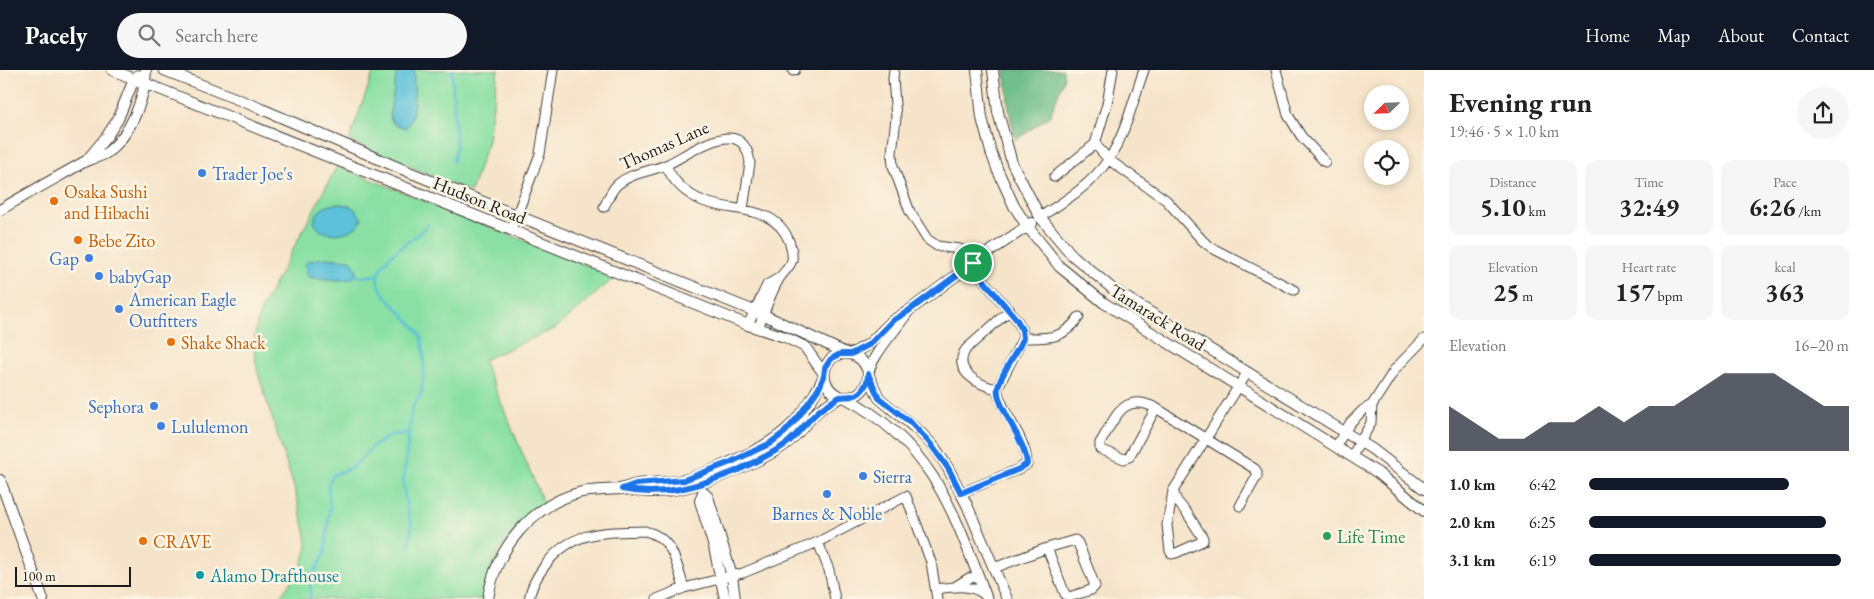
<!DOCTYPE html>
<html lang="en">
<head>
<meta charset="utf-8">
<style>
  :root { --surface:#fff; --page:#f6f6f6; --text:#222; --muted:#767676; --accent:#111827 }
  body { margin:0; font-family:"EB Garamond",serif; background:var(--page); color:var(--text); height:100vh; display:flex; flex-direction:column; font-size:19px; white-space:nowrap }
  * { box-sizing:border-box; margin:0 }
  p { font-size:16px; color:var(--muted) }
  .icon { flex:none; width:28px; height:28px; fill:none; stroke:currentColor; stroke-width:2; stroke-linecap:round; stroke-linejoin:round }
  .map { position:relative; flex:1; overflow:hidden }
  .side { display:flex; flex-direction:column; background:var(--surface); width:450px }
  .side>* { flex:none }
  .needle { width:32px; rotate:247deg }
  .tools { position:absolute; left:1364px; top:15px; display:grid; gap:10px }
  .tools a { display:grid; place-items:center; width:45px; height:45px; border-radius:50%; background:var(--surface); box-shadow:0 2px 8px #0003; font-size:25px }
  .scale { position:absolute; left:15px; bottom:12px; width:116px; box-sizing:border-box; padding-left:5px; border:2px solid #1c1c1c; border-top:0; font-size:14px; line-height:18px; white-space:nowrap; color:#1c1c1c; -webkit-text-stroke:4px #fcf5e5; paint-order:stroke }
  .pin { position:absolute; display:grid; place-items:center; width:42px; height:42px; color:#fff; margin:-21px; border:2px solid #fff; border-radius:50%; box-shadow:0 1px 5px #0007 }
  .round { display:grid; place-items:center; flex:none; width:52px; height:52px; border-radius:26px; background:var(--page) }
  .headline { display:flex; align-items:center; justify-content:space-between; height:85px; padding:0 25px }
  h1 { font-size:28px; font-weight:700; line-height:38px }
  .stats { display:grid; grid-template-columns:repeat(3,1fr); gap:8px; height:85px; padding:5px 25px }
  .stats div { display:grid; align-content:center; border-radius:12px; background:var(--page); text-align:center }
  .stats b { font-size:25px; font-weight:700 }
  .stats small { font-size:14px; font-weight:400 }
  .stats p { font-size:14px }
  .chart { height:140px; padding:10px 25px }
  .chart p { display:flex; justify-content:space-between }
  .chart svg { width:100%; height:90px; margin-top:5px; fill:var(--accent); opacity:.7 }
  ul { padding:0 25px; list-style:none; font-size:16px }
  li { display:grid; grid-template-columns:80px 60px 1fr; align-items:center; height:38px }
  li i { height:12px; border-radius:6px; background:var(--accent) }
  header { display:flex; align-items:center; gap:30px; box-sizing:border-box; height:70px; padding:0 25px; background:var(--accent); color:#fff }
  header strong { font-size:24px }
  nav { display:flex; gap:28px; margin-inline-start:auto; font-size:18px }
  .search { width:350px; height:45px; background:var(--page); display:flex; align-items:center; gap:12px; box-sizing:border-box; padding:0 18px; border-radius:28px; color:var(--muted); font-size:19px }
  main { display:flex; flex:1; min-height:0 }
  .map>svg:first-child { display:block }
</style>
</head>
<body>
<header>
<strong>Pacely</strong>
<div class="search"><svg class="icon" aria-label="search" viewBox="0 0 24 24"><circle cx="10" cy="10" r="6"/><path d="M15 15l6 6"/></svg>Search here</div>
<nav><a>Home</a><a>Map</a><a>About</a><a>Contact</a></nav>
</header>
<main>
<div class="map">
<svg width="1424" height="529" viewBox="0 0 1424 529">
  <rect width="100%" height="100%" fill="#fcf5e5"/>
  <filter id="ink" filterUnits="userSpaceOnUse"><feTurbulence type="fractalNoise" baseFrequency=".02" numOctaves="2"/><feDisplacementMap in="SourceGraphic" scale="10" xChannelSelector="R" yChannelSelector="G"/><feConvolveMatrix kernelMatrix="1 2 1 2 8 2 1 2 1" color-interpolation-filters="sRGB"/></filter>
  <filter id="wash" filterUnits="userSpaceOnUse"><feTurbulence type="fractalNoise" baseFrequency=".0096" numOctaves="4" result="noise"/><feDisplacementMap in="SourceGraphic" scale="20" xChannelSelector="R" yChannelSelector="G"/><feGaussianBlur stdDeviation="1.12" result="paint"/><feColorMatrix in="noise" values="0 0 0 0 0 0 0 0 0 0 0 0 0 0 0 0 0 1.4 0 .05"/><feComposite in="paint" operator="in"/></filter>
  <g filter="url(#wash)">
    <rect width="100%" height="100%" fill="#f6e4ca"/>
    <path fill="#8ae0a4" stroke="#537e60" d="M374,0H498L488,70L471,122L349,71Z
      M337,96L615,207L556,258L483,290L544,434C511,458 489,488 483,529H278L300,501L307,477L306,465L295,421L258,303C252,280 253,258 263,236Z"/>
    <path fill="#6fbe8a" stroke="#466d53" d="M1005,0H1063L1064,9L1050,46L1016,70L1009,41Z"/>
    <path fill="#5cc1d9" stroke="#3c6e7a" d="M397,0H414C414,13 417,50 405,58L394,54L391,50L390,42Z
      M335,134C349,134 355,136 362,149C357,165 321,171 314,152C317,139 323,137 335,134Z
      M324,188L351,190C373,220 323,207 310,208L307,205L305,195L308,191Z"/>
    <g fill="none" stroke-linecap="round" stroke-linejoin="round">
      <path stroke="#5cc1d9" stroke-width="2.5" d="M452,0L456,75L453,92
        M355,205L361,207L378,205
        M409,478L412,457L406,434L403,414L409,364
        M310,529L311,514L316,499L325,483L330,436L328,414L333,405L353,397L373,376L391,365L409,363C410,355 410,344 413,337C415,331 421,328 422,320C424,307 426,274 419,263C411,249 374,223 378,206C384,182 415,172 428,154"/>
    </g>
  </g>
  <g filter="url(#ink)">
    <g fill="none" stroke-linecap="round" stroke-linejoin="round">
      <defs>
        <path id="minor" d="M894,0L893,8L896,48L892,83L893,96L910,142L927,169L937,176L960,179L965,183L985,212L1017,250L1022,260L1023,268L997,319C1002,345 1026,366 1027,394L1019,399L961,423
          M1113,0L1107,34L1095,74L1109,90L1166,130L1203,171L1212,178L1294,220
          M1276,0L1288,45L1301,66L1325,92
          M793,1L795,0
          M666,95C673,112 686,124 703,131C733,143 775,134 789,171C791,177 793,184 792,190C790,198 783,202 779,209C770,224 765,242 758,258
          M1054,107L1095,74
          M604,137C608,129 611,120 618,114C632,102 651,102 668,94C691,83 744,42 750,93L743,139
          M1040,147C1065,131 1091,115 1108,90C1125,67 1134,27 1144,0
          M511,160L540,84L553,0
          M748,255L767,215L779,208
          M1023,268C1048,268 1063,270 1079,247
          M997,319C979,315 951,301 966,279L1010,240
          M1156,338L1129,387L1124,389L1100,379V373C1115,349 1122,321 1156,338L1255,399L1257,402V406L1240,436
          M1336,376L1350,353L1363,340L1372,335L1395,299L1424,269
          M1352,386L1371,353L1372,335
          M1173,421L1177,431L1187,443L1203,468V471L1176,483L1172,484L1170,481L1167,455Z
          M1173,421L1247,303
          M818,472L906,426L931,492L937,529
          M994,498L1047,478L1075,470L1078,473L1095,516L1091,520L1069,527L1065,524L1047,478
          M956,516L969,508L979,507
          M936,519C953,517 971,513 985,525
          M529,529C531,518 537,506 544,497C570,460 604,462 645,461C674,468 676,493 684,518L743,503L818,472L829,500L835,529
          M657,529L684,518"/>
        <path id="tertiary" d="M112,0L748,255L785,267L805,277L824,304
          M164,0L257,37L409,102L764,245L846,283
          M977,0L982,48L991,82L998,101L1014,136L1027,156L1060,197L1104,233L1378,403L1424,441
          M993,0L998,42L1012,93L1040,147L1072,185L1114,220L1372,379L1424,419
          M87,90L107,66L118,49L134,9L138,5
          M0,140C28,123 56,108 84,92C91,88 102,87 108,82C131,64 145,28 146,0
          M851,284L869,274L892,251L907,242L973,193L1032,153
          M868,302C858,270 816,284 826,312C828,319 833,323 839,326C850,330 863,324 867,312C868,309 868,305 869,301C870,295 874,289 877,284C886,269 898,257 907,243
          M868,304L879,328L921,363L935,378L948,398L967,435L1007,529
          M844,327C933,374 953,440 987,529
          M0,410L43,529
          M623,419C663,428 701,415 738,399C755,392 771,385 786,374C798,364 807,351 818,341C825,335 834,331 841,327
          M703,422L708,427L732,506L735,529
          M703,422L700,431L714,477L725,529
          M488,529C495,479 532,434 582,422C595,420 607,420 620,419C626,418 632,415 638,414C653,412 669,413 683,410C698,407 712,400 726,394C775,374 801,355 824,306"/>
      </defs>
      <use href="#minor" stroke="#3d3a36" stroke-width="11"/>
      <use href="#tertiary" stroke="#3d3a36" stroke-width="12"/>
      <use href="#minor" stroke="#fff" stroke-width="9"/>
      <use href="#tertiary" stroke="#fff" stroke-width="10"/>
    </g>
  </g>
  <g fill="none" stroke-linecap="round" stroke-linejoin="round" filter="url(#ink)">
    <defs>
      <path id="route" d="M973,193L985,212L1017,250L1022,260L1023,268L1020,275C1013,288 1002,303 998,317C994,334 1026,370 1027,394L1019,399L961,423L948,398L929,372L911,353L879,328L868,304C868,314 862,324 852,326C848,327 844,326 840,327C835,329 829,334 824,337C809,347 800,363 786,374C770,385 753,393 736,401C699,416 661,428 622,419L636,414L684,410L731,392L769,374L785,362L799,346L819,318L824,306L825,298L831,289L840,284H851L870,274L892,251L907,242Z"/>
    </defs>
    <use href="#route" stroke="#fff" stroke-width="10"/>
    <use href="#route" stroke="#1a73e8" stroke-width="6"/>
  </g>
  <g fill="#3f7fe0" stroke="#fcf5e5" stroke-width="2">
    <circle cx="202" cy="103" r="5"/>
    <circle cx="89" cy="188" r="5"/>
    <circle cx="99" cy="206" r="5"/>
    <circle cx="119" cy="239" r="5"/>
    <circle cx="154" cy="336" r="5"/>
    <circle cx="161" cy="356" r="5"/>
    <circle cx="863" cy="406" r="5"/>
    <circle cx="827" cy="424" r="5"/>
  </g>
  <g fill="#e8710a" stroke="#fcf5e5" stroke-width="2">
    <circle cx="54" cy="131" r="5"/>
    <circle cx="78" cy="170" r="5"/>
    <circle cx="171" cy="272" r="5"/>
    <circle cx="143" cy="471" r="5"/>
  </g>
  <circle fill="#2e9e5b" stroke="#fcf5e5" stroke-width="2" cx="1327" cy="466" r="5"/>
  <circle fill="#0f9aa8" stroke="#fcf5e5" stroke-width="2" cx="200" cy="505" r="5"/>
  <g text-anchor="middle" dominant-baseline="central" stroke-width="5" stroke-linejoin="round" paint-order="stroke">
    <g font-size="18" fill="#1c1c1c" stroke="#fcf5e5">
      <text transform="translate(664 75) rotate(-24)">Thomas Lane</text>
      <text transform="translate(480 130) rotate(22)">Hudson Road</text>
      <text transform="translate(1158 247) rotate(32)">Tamarack Road</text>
    </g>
    <g font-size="18" fill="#366cbe" stroke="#fcf5e5" text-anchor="start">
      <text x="212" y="103">Trader Joe's</text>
      <text x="79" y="188" text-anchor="end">Gap</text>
      <text x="109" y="206">babyGap</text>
      <text x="129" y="229">American Eagle<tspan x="129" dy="21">Outfitters</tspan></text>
      <text x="144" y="336" text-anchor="end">Sephora</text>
      <text x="171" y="356">Lululemon</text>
      <text x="873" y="406">Sierra</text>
      <text x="827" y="443" text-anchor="middle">Barnes &amp; Noble</text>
    </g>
    <g font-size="18" fill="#c56008" stroke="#fcf5e5" text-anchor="start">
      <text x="64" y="121">Osaka Sushi<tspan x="64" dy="21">and Hibachi</tspan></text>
      <text x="88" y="170">Bebe Zito</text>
      <text x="181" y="272">Shake Shack</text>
      <text x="153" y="471">CRAVE</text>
    </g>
    <g font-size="18" fill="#27864d" stroke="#fcf5e5" text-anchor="start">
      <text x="1337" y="466">Life Time</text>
    </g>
    <g font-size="18" fill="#0d838f" stroke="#fcf5e5" text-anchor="start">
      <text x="210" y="505">Alamo Drafthouse</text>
    </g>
  </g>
</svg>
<div class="tools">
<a><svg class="needle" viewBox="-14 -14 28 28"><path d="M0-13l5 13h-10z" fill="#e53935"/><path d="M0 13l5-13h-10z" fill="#767676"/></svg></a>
<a><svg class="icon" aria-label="locate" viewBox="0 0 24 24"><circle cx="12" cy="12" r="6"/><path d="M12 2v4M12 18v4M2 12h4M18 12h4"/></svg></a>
</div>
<div class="scale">100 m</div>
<div class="pin" style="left:973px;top:193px;background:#1e9e55"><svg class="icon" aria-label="arrive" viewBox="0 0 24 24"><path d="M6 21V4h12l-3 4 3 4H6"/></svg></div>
</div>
<section class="side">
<div class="headline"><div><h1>Evening run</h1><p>19:46 · 5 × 1.0 km</p></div><a class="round"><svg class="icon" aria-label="share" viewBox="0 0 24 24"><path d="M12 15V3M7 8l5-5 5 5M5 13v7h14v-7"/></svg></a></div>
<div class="stats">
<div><p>Distance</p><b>5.10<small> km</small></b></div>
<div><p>Time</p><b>32:49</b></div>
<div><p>Pace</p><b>6:26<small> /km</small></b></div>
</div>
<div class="stats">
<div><p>Elevation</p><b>25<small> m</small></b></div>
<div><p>Heart rate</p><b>157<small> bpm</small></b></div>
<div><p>kcal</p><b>363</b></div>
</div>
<div class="chart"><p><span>Elevation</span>16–20 m</p>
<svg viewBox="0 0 160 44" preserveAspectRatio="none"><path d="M0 44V22L10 30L20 38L30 38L40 30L50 30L60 22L70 30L80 22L90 22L100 14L110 6L120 6L130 6L140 14L150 22L160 22V44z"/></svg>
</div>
<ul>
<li><b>1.0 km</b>6:42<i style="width:77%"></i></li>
<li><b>2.0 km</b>6:25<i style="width:91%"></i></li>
<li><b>3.1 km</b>6:19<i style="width:97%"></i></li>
</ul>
</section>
</main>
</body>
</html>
